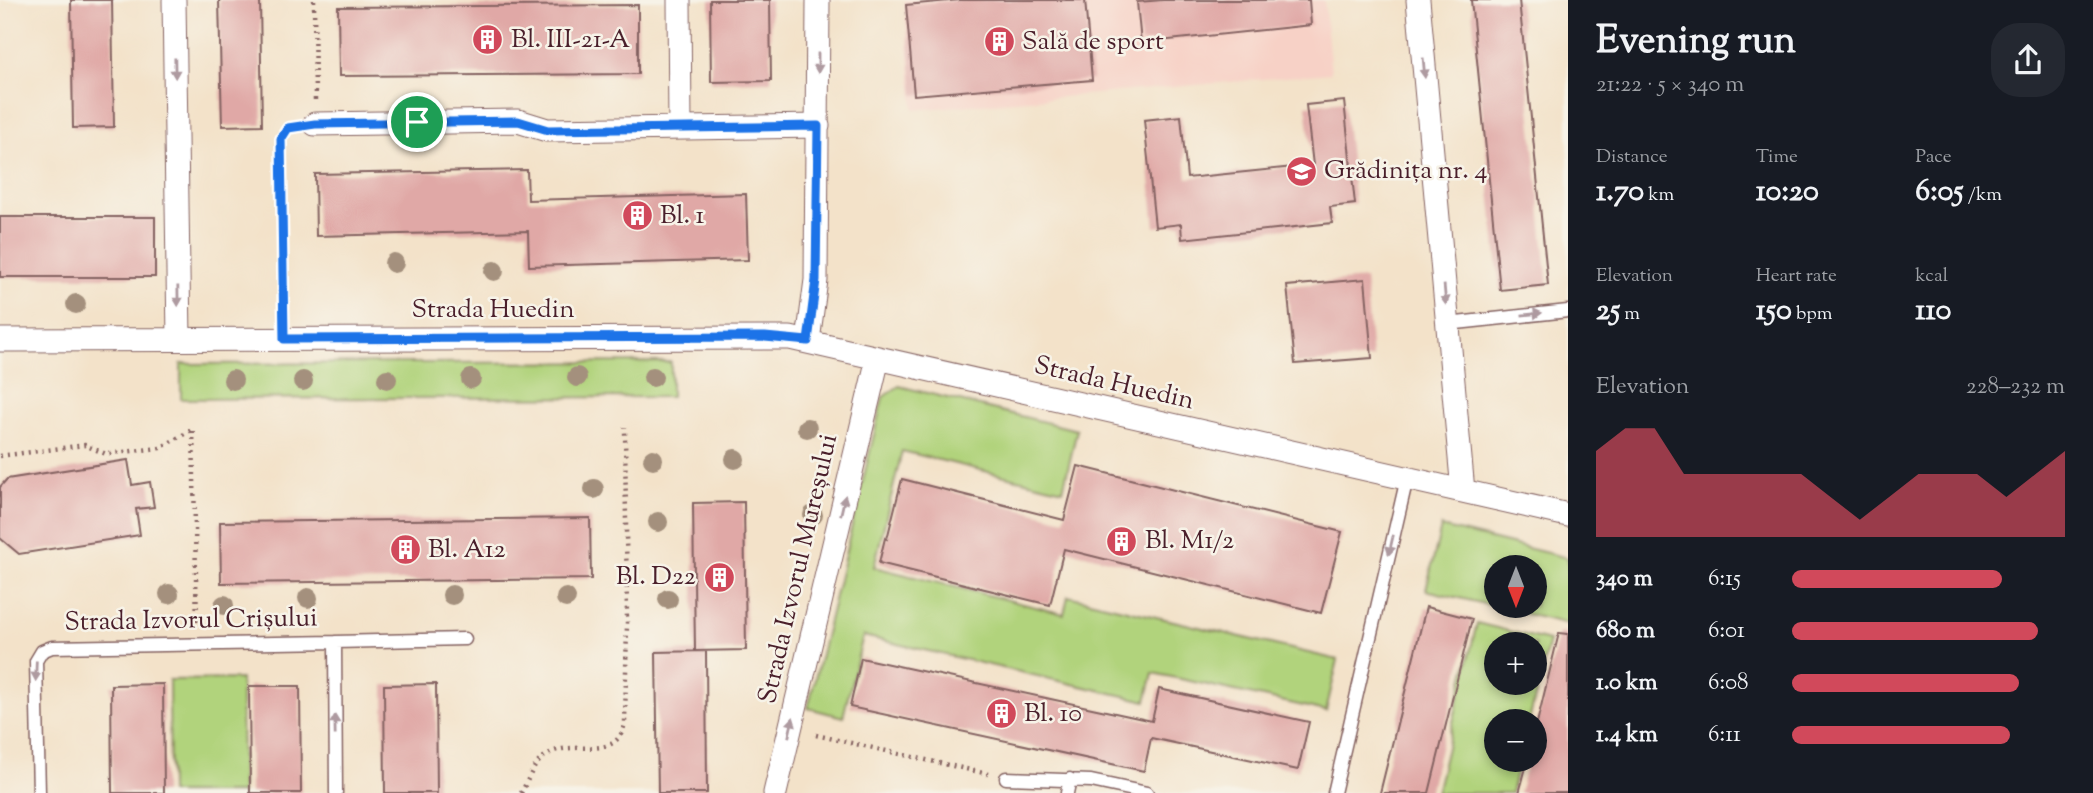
<!DOCTYPE html>
<html lang="en">
<head>
<meta charset="utf-8">
<style>
  :root { --surface:#171b24; --page:#242831; --text:#f1f3f6; --muted:#9ea1a6; --accent:#d1495b }
  body { margin:0; font-family:"Sorts Mill Goudy",serif; background:var(--page); color:var(--text); height:100vh; display:flex; flex-direction:column; font-size:26px; white-space:nowrap }
  * { box-sizing:border-box; margin:0 }
  p { font-size:23px; color:var(--muted) }
  .icon { flex:none; width:38px; height:38px; fill:none; stroke:currentColor; stroke-width:2; stroke-linecap:round; stroke-linejoin:round }
  .map { position:relative; flex:1; overflow:hidden }
  .side { display:flex; flex-direction:column; background:var(--surface); width:525px }
  .side>* { flex:none }
  .needle { width:46px; rotate:180deg }
  .buttons { position:absolute; left:1484px; top:555px; display:grid; gap:14px }
  .buttons a { display:grid; place-items:center; width:63px; height:63px; border-radius:50%; background:var(--surface); box-shadow:0 4px 10px #0003; font-size:35px }
  .pin { position:absolute; display:grid; place-items:center; width:60px; height:60px; color:#fff; margin:-30px; border:4px solid #fff; border-radius:50%; box-shadow:0 2px 7px #0007 }
  .round { display:grid; place-items:center; flex:none; width:74px; height:74px; border-radius:28px; background:var(--page) }
  .overview { display:flex; align-items:center; justify-content:space-between; height:119px; padding:0 28px }
  h1 { font-size:38px; font-weight:800; line-height:52px }
  .figures { display:grid; grid-template-columns:repeat(3,1fr); gap:10px; height:119px; padding:7px 28px }
  .figures div { display:grid; align-content:center }
  .figures b { font-size:30px; font-weight:800 }
  .figures small { font-size:19px; font-weight:400 }
  .figures p { font-size:19px }
  .chart { height:196px; padding:14px 28px }
  .chart p { display:flex; justify-content:space-between }
  .chart svg { width:100%; height:126px; margin-top:7px; fill:var(--accent); opacity:.7 }
  ul { padding:0 28px; list-style:none; font-size:23px }
  li { display:grid; grid-template-columns:112px 84px 1fr; align-items:center; height:52px }
  li i { height:18px; border-radius:9px; background:var(--accent) }
  main { display:flex; flex:1; min-height:0 }
  .map>svg:first-child { display:block }
</style>
</head>
<body>
<main>
<div class="map">
<svg width="1568" height="793" viewBox="0 0 1568 793">
  <rect width="100%" height="100%" fill="#f7f3e8"/>
  <filter id="ink" filterUnits="userSpaceOnUse"><feTurbulence type="fractalNoise" baseFrequency=".0143" numOctaves="2"/><feDisplacementMap in="SourceGraphic" scale="14" xChannelSelector="R" yChannelSelector="G"/><feConvolveMatrix kernelMatrix="1 2 1 2 8 2 1 2 1" color-interpolation-filters="sRGB"/></filter>
  <filter id="wash" filterUnits="userSpaceOnUse"><feTurbulence type="fractalNoise" baseFrequency=".00686" numOctaves="4" result="noise"/><feDisplacementMap in="SourceGraphic" scale="28" xChannelSelector="R" yChannelSelector="G"/><feGaussianBlur stdDeviation="1.57" result="paint"/><feColorMatrix in="noise" values="0 0 0 0 0 0 0 0 0 0 0 0 0 0 0 0 0 1.4 0 .05"/><feComposite in="paint" operator="in"/></filter>
  <g filter="url(#wash)">
    <rect width="100%" height="100%" fill="#f3e2c9"/>
    <path fill="#f7d1c6" d="M904,0H1324L1331,73L914,110Z"/>
    <path fill="#b1d37b" stroke="#7e7953" stroke-width="2" fill-rule="evenodd" d="M671,362V397L181,399V364Z
      M899,386L1077,430L1063,490L902,451L874,567L1064,614L1068,596L1338,660L1326,711L1153,673L1146,701L863,636L843,717L808,708L883,397Z
      M1441,527L1568,558V624L1426,590ZM1496,567H1535V606H1496Z
      M1477,623L1549,641L1529,721H1496V760H1519L1511,793H1436ZM1496,644H1535V682H1496Z
      M241,679L242,793H170L169,680Z"/>
    <g id="blocks">
      <path fill="#e0a8a6" d="M71,0H112L114,127L73,128Z
        M219,0H260L262,125L222,126Z
        M710,0H770L771,81L711,82Z
        M960,0H1085L1092,80L914,95L906,5Z
        M1163,0H1309L1311,25L1141,43L1137,2Z
        M1471,0H1519L1548,285L1500,290Z
        M638,5V74L339,76L338,7Z
        M1344,101L1355,204L1330,207L1332,223L1182,239L1181,224L1155,227L1144,120L1181,116L1187,178L1313,165L1306,105Z
        M527,170L528,200L746,194L748,260L529,266L528,231L316,236L315,174Z
        M0,217H155V277H0Z
        M1365,279L1372,358L1295,364L1287,286Z
        M128,460L132,485L150,482L154,507L136,509L140,535L19,554L0,538V487L7,479Z
        M1078,466L1342,532L1321,613L1064,549L1050,605L879,563L885,538L887,539L902,479L1064,520Z
        M744,502L746,650L695,651L693,503Z
        M590,518L591,579L221,583L220,522Z
        M1426,607L1472,619L1429,793H1380Z
        M1559,633L1568,634V793H1519L1528,760H1535V731Z
        M706,651L707,793H658L656,652Z
        M861,658L1152,721L1159,689L1309,722L1298,770L1151,738L1144,771L850,707Z
        M163,684L164,793H112L111,685Z
        M436,684L437,793H385L384,685Z
        M249,686H300L301,793H250Z"/>
    </g>
  </g>
  <g filter="url(#ink)">
    <use href="#blocks" fill-opacity="0" stroke="#856362" stroke-width="2"/>
    <g fill="none" stroke-linecap="round" stroke-linejoin="round">
      <defs>
        <path id="service" d="M1447,324L1568,311
          M335,642L465,639
          M1006,778L1091,781L1147,793
          M39,793L36,661L42,651L52,647L335,642L336,793
          M1067,793L1070,779
          M1334,793L1407,478"/>
        <path id="minor" d="M174,0L179,339
          M679,0L680,128
          M1418,0L1463,491
          M315,124L518,121L547,130L818,126
          M0,340L790,338L1568,515
          M808,341L816,280L818,0
          M775,793L878,358"/>
      </defs>
      <use href="#service" stroke="#856362" stroke-width="15"/>
      <use href="#minor" stroke="#856362" stroke-width="25"/>
      <path stroke="#856362" stroke-width="4.5" stroke-dasharray="2 5" stroke-linecap="butt" d="M314,0L315,101
        M283,316L281,139L287,128L291,126
        M0,456L85,445L106,454L160,448L193,429L197,626
        M816,735L988,774
        M521,793C528,781 533,764 545,756C572,736 616,765 625,723L627,622L625,427"/>
      <use href="#service" stroke="#fff" stroke-width="12"/>
      <use href="#minor" stroke="#fff" stroke-width="23"/>
    </g>
    <g fill="#a4907d">
      <circle cx="394" cy="263" r="10"/>
      <circle cx="494" cy="271" r="10"/>
      <circle cx="76" cy="304" r="10"/>
      <circle cx="577" cy="377" r="10"/>
      <circle cx="653" cy="377" r="10"/>
      <circle cx="387" cy="379" r="10"/>
      <circle cx="471" cy="379" r="10"/>
      <circle cx="233" cy="380" r="10"/>
      <circle cx="303" cy="381" r="10"/>
      <circle cx="807" cy="428" r="10"/>
      <circle cx="653" cy="459" r="10"/>
      <circle cx="735" cy="459" r="10"/>
      <circle cx="594" cy="489" r="10"/>
      <circle cx="813" cy="515" r="10"/>
      <circle cx="658" cy="522" r="10"/>
      <circle cx="169" cy="594" r="10"/>
      <circle cx="452" cy="595" r="10"/>
      <circle cx="308" cy="598" r="10"/>
      <circle cx="566" cy="598" r="10"/>
      <circle cx="668" cy="599" r="10"/>
      <circle cx="224" cy="605" r="10"/>
    </g>
    <defs><path id="oneway-solid" d="M-6-.8H1V-3.2L6.5 0L1 3.2V.8H-6Z" transform="scale(1.75)"/></defs>
    <g fill="#ae9aa0">
      <use href="#oneway-solid" transform="translate(818 63) rotate(90)"/>
      <use href="#oneway-solid" transform="translate(175 68) rotate(89)"/>
      <use href="#oneway-solid" transform="translate(1424 68) rotate(85)"/>
      <use href="#oneway-solid" transform="translate(1445 295) rotate(85)"/>
      <use href="#oneway-solid" transform="translate(178 296) rotate(89)"/>
      <use href="#oneway-solid" transform="translate(1532 314) rotate(-6)"/>
      <use href="#oneway-solid" transform="translate(843 505) rotate(-77)"/>
      <use href="#oneway-solid" transform="translate(1391 545) rotate(103)"/>
      <use href="#oneway-solid" transform="translate(36 671) rotate(92)"/>
      <use href="#oneway-solid" transform="translate(335 725) rotate(-91)"/>
      <use href="#oneway-solid" transform="translate(791 727) rotate(-77)"/>
    </g>
  </g>
  <g fill="none" stroke-linecap="round" stroke-linejoin="round" filter="url(#ink)">
    <defs>
      <path id="route" d="M518,121L548,130L818,126L816,280L808,341L765,337L284,339L281,139L288,128L315,124Z"/>
    </defs>
    <use href="#route" stroke="#fff" stroke-width="14"/>
    <use href="#route" stroke="#1a73e8" stroke-width="9"/>
  </g>
  <defs>
    <symbol id="building-disc" viewBox="-11 -11 22 22"><circle r="9.5" fill="#d1495b" stroke="#f7f3e8"/><path d="M-4-6H4V6H1V3H-1V6H-4ZM-2.5-4.3h1.7v1.8h-1.7ZM.8-4.3h1.7v1.8H.8ZM-2.5-1h1.7V.8h-1.7ZM.8-1h1.7V.8H.8Z" fill="#fff"/></symbol>
    <symbol id="school-disc" viewBox="-11 -11 22 22"><circle r="9.5" fill="#d1495b" stroke="#f7f3e8"/><path d="M0-5L7-2L0 1L-7-2ZM-4 1L0 2.5L4 1V4Q0 6-4 4Z" fill="#fff"/></symbol>
  </defs>
  <g fill-rule="evenodd">
    <use href="#building-disc" x="470" y="22" width="35" height="35"/>
    <use href="#building-disc" x="982" y="24" width="35" height="35"/>
    <use href="#school-disc" x="1284" y="154" width="35" height="35"/>
    <use href="#building-disc" x="620" y="198" width="35" height="35"/>
    <use href="#building-disc" x="1104" y="524" width="35" height="35"/>
    <use href="#building-disc" x="388" y="532" width="35" height="35"/>
    <use href="#building-disc" x="702" y="560" width="35" height="35"/>
    <use href="#building-disc" x="984" y="696" width="35" height="35"/>
  </g>
  <g text-anchor="middle" dominant-baseline="central" stroke-width="5" stroke-linejoin="round" paint-order="stroke">
    <g font-size="26" fill="#4a1f2b" stroke="#f7f3e8" text-anchor="start">
      <text x="511" y="40">Bl. III-21-A</text>
      <text x="1022" y="42">Sală de sport</text>
      <text x="1324" y="171">Grădinița nr. 4</text>
      <text x="660" y="216">Bl. 1</text>
      <text x="1145" y="541">Bl. M1/2</text>
      <text x="428" y="550">Bl. A12</text>
      <text x="696" y="577" text-anchor="end">Bl. D22</text>
      <text x="1024" y="714">Bl. 10</text>
    </g>
    <g font-size="26" fill="#4a1f2b" stroke="#f7f3e8">
      <text x="493" y="310">Strada Huedin</text>
      <text transform="translate(1114 384) rotate(13)">Strada Huedin</text>
      <text transform="translate(799 569) rotate(-77)">Strada Izvorul Mureșului</text>
      <text transform="translate(191 621) rotate(-1)">Strada Izvorul Crișului</text>
    </g>
  </g>
</svg>
<div class="buttons">
<a><svg class="needle" viewBox="-14 -14 28 28"><path d="M0-13l5 13h-10z" fill="#e53935"/><path d="M0 13l5-13h-10z" fill="#9ea1a6"/></svg></a>
<a>+</a>
<a>−</a>
</div>
<div class="pin" style="left:417px;top:122px;background:#1e9e55"><svg class="icon" aria-label="arrive" viewBox="0 0 24 24"><path d="M6 21V4h12l-3 4 3 4H6"/></svg></div>
</div>
<section class="side">
<div class="overview"><div><h1>Evening run</h1><p>21:22 · 5 × 340 m</p></div><a class="round"><svg class="icon" aria-label="share" viewBox="0 0 24 24"><path d="M12 15V3M7 8l5-5 5 5M5 13v7h14v-7"/></svg></a></div>
<div class="figures">
<div><p>Distance</p><b>1.70<small> km</small></b></div>
<div><p>Time</p><b>10:20</b></div>
<div><p>Pace</p><b>6:05<small> /km</small></b></div>
</div>
<div class="figures">
<div><p>Elevation</p><b>25<small> m</small></b></div>
<div><p>Heart rate</p><b>150<small> bpm</small></b></div>
<div><p>kcal</p><b>110</b></div>
</div>
<div class="chart"><p><span>Elevation</span>228–232 m</p>
<svg viewBox="0 0 160 44" preserveAspectRatio="none"><path d="M0 44V14L10 6L20 6L30 22L40 22L50 22L60 22L70 22L80 30L90 38L100 30L110 22L120 22L130 22L140 30L150 22L160 14V44z"/></svg>
</div>
<ul>
<li><b>340 m</b>6:15<i style="width:77%"></i></li>
<li><b>680 m</b>6:01<i style="width:90%"></i></li>
<li><b>1.0 km</b>6:08<i style="width:83%"></i></li>
<li><b>1.4 km</b>6:11<i style="width:80%"></i></li>
</ul>
</section>
</main>
</body>
</html>
